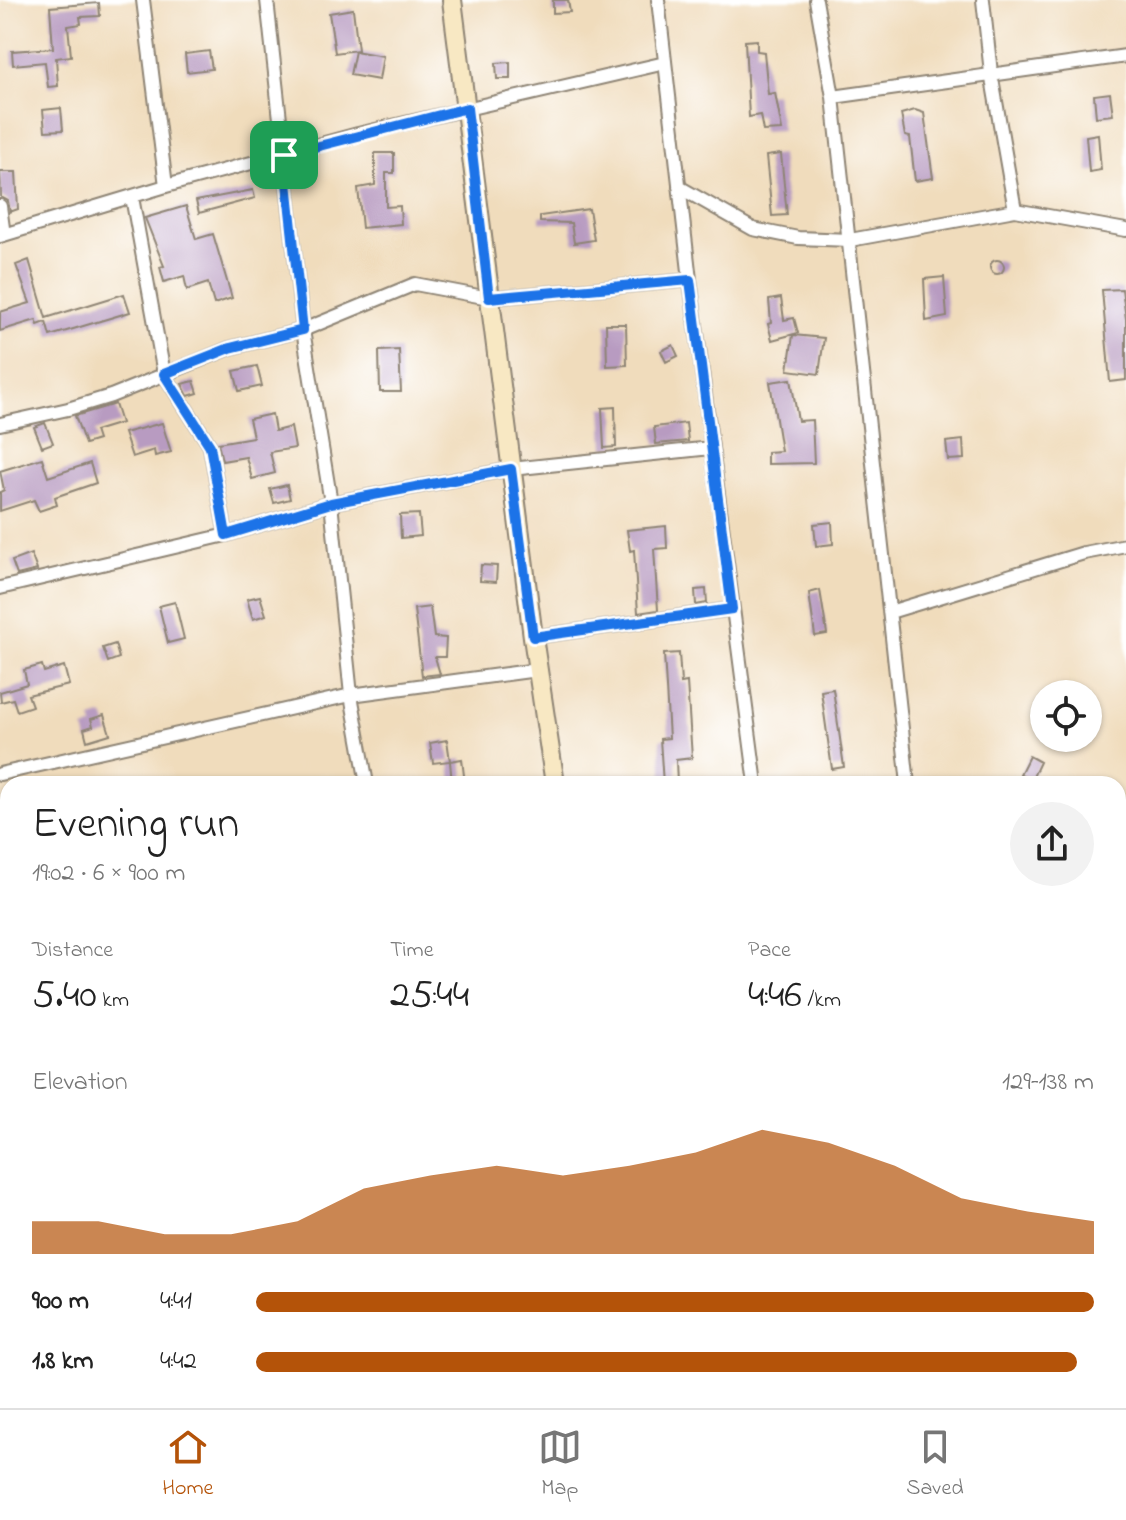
<!DOCTYPE html>
<html lang="en">
<head>
<meta charset="utf-8">
<style>
  :root { --surface:#fff; --page:#f2f2f2; --text:#222; --muted:#767676; --line:#e0e0e0; --accent:#b45309 }
  body { margin:0; font-family:"Indie Flower",sans-serif; background:var(--page); color:var(--text); height:100vh; display:flex; flex-direction:column; font-size:30px; white-space:nowrap }
  * { box-sizing:border-box; margin:0 }
  p { font-size:26px; color:var(--muted) }
  .icon { flex:none; width:44px; height:44px; fill:none; stroke:currentColor; stroke-width:2; stroke-linecap:round; stroke-linejoin:round }
  .map { position:relative; flex:1; overflow:hidden }
  .side { position:absolute; left:0px; top:776px; width:1126px; height:632px; display:flex; flex-direction:column; background:var(--surface); border-radius:24px 24px 0 0; box-shadow:0 2px 6px #0004 }
  .side>* { flex:none }
  .controls { position:absolute; left:1030px; top:680px; display:grid; gap:16px }
  .controls a { display:grid; place-items:center; width:72px; height:72px; border-radius:50%; background:var(--surface); box-shadow:0 2px 6px #0004; font-size:40px }
  .pin { position:absolute; display:grid; place-items:center; width:68px; height:68px; color:#fff; margin:-34px; border-radius:16px; box-shadow:0 4px 12px #0006 }
  .round { display:grid; place-items:center; flex:none; width:84px; height:84px; border-radius:42px; background:var(--page) }
  .headline { display:flex; align-items:center; justify-content:space-between; height:136px; padding:0 32px }
  h1 { font-size:44px; font-weight:600; line-height:60px }
  .metrics { display:grid; grid-template-columns:repeat(3,1fr); gap:12px; height:136px; padding:8px 32px }
  .metrics div { display:grid; align-content:center }
  .metrics b { font-size:40px; font-weight:600 }
  .metrics small { font-size:22px; font-weight:400 }
  .metrics p { font-size:22px }
  .chart { height:224px; padding:16px 32px }
  .chart p { display:flex; justify-content:space-between }
  .chart svg { width:100%; height:144px; margin-top:8px; fill:var(--accent); opacity:.7 }
  ul { padding:0 32px; list-style:none; font-size:26px }
  li { display:grid; grid-template-columns:128px 96px 1fr; align-items:center; height:60px }
  li i { height:20px; border-radius:10px; background:var(--accent) }
  .dock { display:flex; justify-content:space-around; align-items:center; height:112px; border-top:2px solid var(--line); background:var(--surface); font-size:22px; color:var(--muted) }
  .dock a { display:grid; justify-items:center; gap:4px }
  .dock .on { color:var(--accent) }
  .map>svg:first-child { display:block }
</style>
</head>
<body>
<div class="map">
<svg width="1126" height="1408" viewBox="0 0 1126 1408">
  <rect width="100%" height="100%" fill="#fff"/>
  <filter id="ink" filterUnits="userSpaceOnUse"><feTurbulence type="fractalNoise" baseFrequency=".0125" numOctaves="2"/><feDisplacementMap in="SourceGraphic" scale="16" xChannelSelector="R" yChannelSelector="G"/><feConvolveMatrix kernelMatrix="1 2 1 2 8 2 1 2 1" color-interpolation-filters="sRGB"/></filter>
  <filter id="wash" filterUnits="userSpaceOnUse"><feTurbulence type="fractalNoise" baseFrequency=".006" numOctaves="4" result="noise"/><feDisplacementMap in="SourceGraphic" scale="32" xChannelSelector="R" yChannelSelector="G"/><feGaussianBlur stdDeviation="1.8" result="paint"/><feColorMatrix in="noise" values="0 0 0 0 0 0 0 0 0 0 0 0 0 0 0 0 0 1.4 0 .05"/><feComposite in="paint" operator="in"/></filter>
  <g filter="url(#wash)">
    <rect width="100%" height="100%" fill="#f0dcbc"/>
    <g id="blocks">
      <path fill="#b89bc1" d="M553,0H568L570,12L553,13Z
        M99,3L100,16L80,17L81,24L68,26L71,56L56,58L58,86L48,87L45,62L13,65L12,51L53,48L50,7Z
        M353,9L358,50L335,53L329,13Z
        M757,40V51L764,52L768,94L775,93L782,130L763,131L760,115L749,117L745,41Z
        M209,51L212,69L187,72L185,54Z
        M355,51L383,56L379,80L350,75Z
        M510,62V79H497L496,63Z
        M1110,93L1113,115L1096,117L1094,95Z
        M61,108L63,130L45,131L43,110Z
        M915,110L924,113L933,178L915,181L910,137L905,136L901,114Z
        M1098,134L1101,170L1089,172L1086,136Z
        M375,153H394V173H386V207L400,206L401,224L362,228L358,188L375,185Z
        M781,154L787,215L772,216L766,156Z
        M0,172H16L18,209L10,212L8,201L1,197Z
        M253,190L255,198L199,213L196,201Z
        M186,206L196,239L213,234L232,298L214,304L208,283L187,290L184,276L164,282L160,267L164,266L145,218Z
        M589,209L594,240L574,243L571,223L540,222V216Z
        M990 267a7 7 0 1 1 14 0a7 7 0 1 1-14 0Z
        M29,260L46,318L124,294L130,312L50,336L46,322L38,325L36,320L0,331V312L30,303L16,265Z
        M944,277L947,317L926,321L924,279Z
        M1122,289L1126,319V380L1110,382L1102,290Z
        M781,298L784,320L794,318L798,333L772,340L768,324L771,323L769,300Z
        M606,324H626L627,365L607,366Z
        M793,335L824,338L819,374L788,370Z
        M673,345L678,356L666,362L661,351Z
        M399,350L401,392H380L379,351Z
        M257,366L262,386L239,391L234,371Z
        M791,379L798,421L812,420L814,463L767,464V452L781,451L770,382Z
        M194,381L198,393L188,396L182,384Z
        M115,404L121,423L95,431L98,440L85,444L75,416Z
        M615,407L616,447L604,448L602,408Z
        M272,414L275,431L291,427L295,448L270,452L275,473L252,479L246,457L222,461L218,443L253,437L249,419Z
        M45,423L53,443L42,447L34,427Z
        M162,423L171,452L155,456L154,450L132,457L124,433Z
        M686,423L688,441L656,444L654,427Z
        M963,440L964,459L948,460L946,442Z
        M42,458L48,477L90,463L96,483L55,497L57,505L39,511L34,500L0,511V492L4,490L0,471Z
        M287,485L290,499L274,503L270,489Z
        M419,514L421,536L401,538L400,515Z
        M832,522L833,544L816,546L814,524Z
        M666,526L667,548L654,549L658,610L638,613L634,550L630,551L627,530Z
        M31,554L37,570L17,575L12,561Z
        M481,565L497,566L496,582L480,581Z
        M706,589L707,603L696,605L695,590Z
        M820,590L827,634L815,636L809,593Z
        M260,596L266,615L253,619L247,599Z
        M175,602L184,639L168,643L159,606Z
        M430,607L434,637L446,638L445,657H435L440,674L422,676L414,609Z
        M115,644L119,658L108,662L103,648Z
        M679,653L681,683L687,682L692,758L676,760L677,784H663L660,739L669,738L664,654Z
        M42,665L44,672L64,666L69,685L28,695L32,706L17,711L13,699L1,702L0,692L27,684L24,670Z
        M833,689L844,767L832,769L821,691Z
        M104,715L110,734L87,741L84,729L93,726L91,719Z
        M447,740L450,761L433,763L430,743Z
        M1029,756L1040,762L1032,779L1020,774Z
        M462,759L465,784H452L450,761Z"/>
    </g>
  </g>
  <g filter="url(#ink)">
    <use href="#blocks" fill-opacity="0" stroke="#8e8474" stroke-width="2"/>
    <g fill="none" stroke-linecap="round" stroke-linejoin="round">
      <defs>
        <path id="street" d="M143,0L166,186
          M267,0L303,330L331,503L351,695L367,784
          M658,0L690,280L756,784
          M816,0L833,97L908,784
          M983,0L991,73L1015,210
          M833,97L1126,56
          M679,187L753,229L798,238L850,240L1015,210L1126,230
          M132,197L164,374L210,446L226,535
          M0,206L4,235
          M0,236L166,186L358,134L665,63
          M0,424L68,409L111,396L230,348L303,330L415,284L489,298L690,280
          M0,588L226,535L331,503L511,469L711,448
          M890,612L1084,553L1126,545
          M533,637L732,609
          M0,774L351,695L537,670
          M1118,883L1126,881
          M1118,892L1126,894
          M0,972L8,997
          M138,1400L141,1408
          M275,1408L311,1400
          M684,1408L686,1400"/>
        <path id="secondary" d="M452,0L533,637L555,784
          M634,1400L635,1408"/>
      </defs>
      <use href="#street" stroke="#8e8474" stroke-width="16"/>
      <use href="#secondary" stroke="#8e8474" stroke-width="22"/>
      <use href="#street" stroke="#fff" stroke-width="12"/>
      <use href="#secondary" stroke="#f8e8c3" stroke-width="18"/>
    </g>
  </g>
  <g fill="none" stroke-linecap="round" stroke-linejoin="round" filter="url(#ink)">
    <defs>
      <path id="route" d="M467,108L489,298L690,280L732,609L533,637L511,469L331,503L226,535L210,446L164,374L230,348L303,330L284,155Z"/>
    </defs>
    <use href="#route" stroke="#fff" stroke-width="16"/>
    <use href="#route" stroke="#1a73e8" stroke-width="10"/>
  </g>
</svg>
<div class="controls">
<a><svg class="icon" aria-label="locate" viewBox="0 0 24 24"><circle cx="12" cy="12" r="6"/><path d="M12 2v4M12 18v4M2 12h4M18 12h4"/></svg></a>
</div>
<div class="pin" style="left:284px;top:155px;background:#1e9e55"><svg class="icon" aria-label="arrive" viewBox="0 0 24 24"><path d="M6 21V4h12l-3 4 3 4H6"/></svg></div>
<section class="side">
<div class="headline"><div><h1>Evening run</h1><p>19:02 · 6 × 900 m</p></div><a class="round"><svg class="icon" aria-label="share" viewBox="0 0 24 24"><path d="M12 15V3M7 8l5-5 5 5M5 13v7h14v-7"/></svg></a></div>
<div class="metrics">
<div><p>Distance</p><b>5.40<small> km</small></b></div>
<div><p>Time</p><b>25:44</b></div>
<div><p>Pace</p><b>4:46<small> /km</small></b></div>
</div>
<div class="chart"><p><span>Elevation</span>129–138 m</p>
<svg viewBox="0 0 160 44" preserveAspectRatio="none"><path d="M0 44V34L10 34L20 38L30 38L40 34L50 24L60 20L70 17L80 20L90 17L100 13L110 6L120 10L130 17L140 27L150 31L160 34V44z"/></svg>
</div>
<ul>
<li><b>900 m</b>4:41<i style="width:100%"></i></li>
<li><b>1.8 km</b>4:42<i style="width:98%"></i></li>
</ul>
</section>
</div>
<nav class="dock">
<a class="on"><svg class="icon" aria-label="home" viewBox="0 0 24 24"><path d="M3 11l9-7 9 7M6 9v11h12V9"/></svg>Home</a>
<a><svg class="icon" aria-label="map" viewBox="0 0 24 24"><path d="M3 6l6-2 6 2 6-2v14l-6 2-6-2-6 2zM9 4v14M15 6v14"/></svg>Map</a>
<a><svg class="icon" aria-label="saved" viewBox="0 0 24 24"><path d="M7 4h10v16l-5-4-5 4z"/></svg>Saved</a>
</nav>
</body>
</html>
